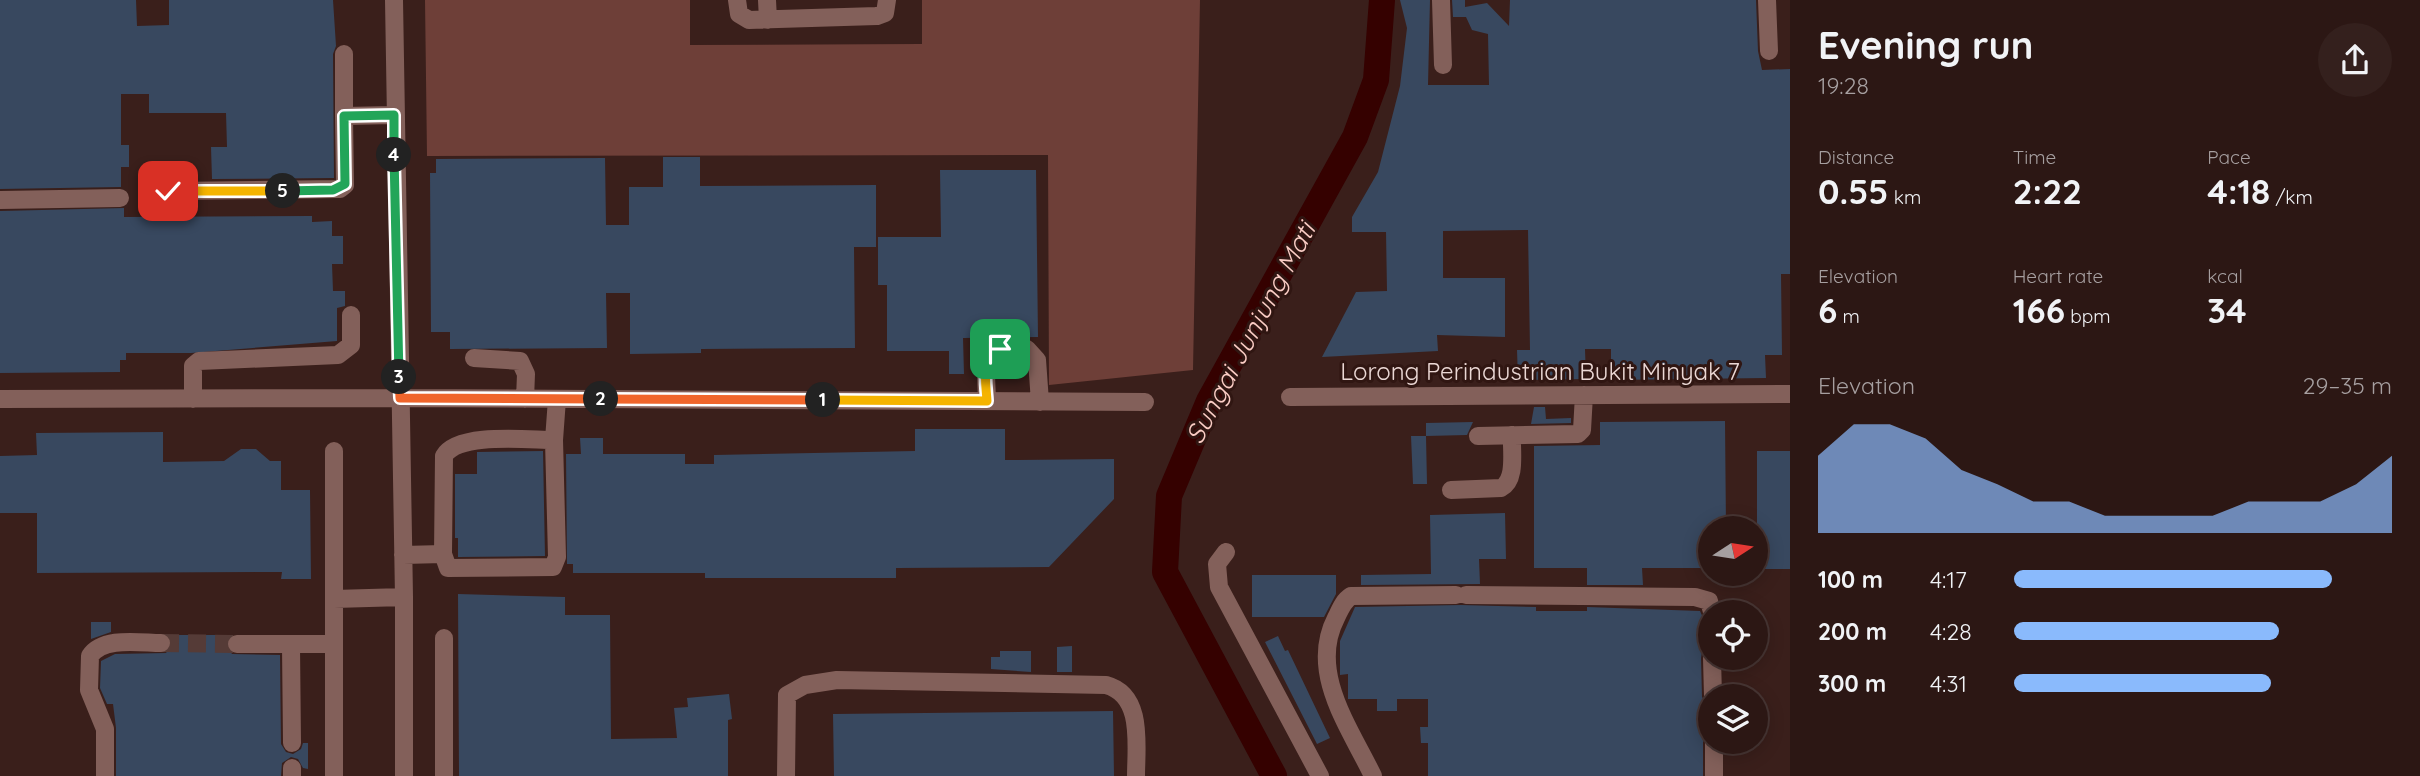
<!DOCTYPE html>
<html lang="en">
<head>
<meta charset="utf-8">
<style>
  :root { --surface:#2c1714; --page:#34201d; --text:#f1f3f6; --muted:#a69fa0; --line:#483634; --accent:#8abafc }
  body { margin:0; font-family:Quicksand,sans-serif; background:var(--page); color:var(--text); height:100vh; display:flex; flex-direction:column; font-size:26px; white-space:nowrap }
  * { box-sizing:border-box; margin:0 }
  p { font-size:23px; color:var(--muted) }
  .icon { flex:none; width:38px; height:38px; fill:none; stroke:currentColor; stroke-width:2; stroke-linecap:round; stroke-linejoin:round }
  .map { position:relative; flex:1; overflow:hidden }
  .panel { display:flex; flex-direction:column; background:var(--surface); width:630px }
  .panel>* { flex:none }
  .needle { width:46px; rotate:78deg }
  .controls { position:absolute; left:1698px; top:516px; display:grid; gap:14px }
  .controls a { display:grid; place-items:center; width:70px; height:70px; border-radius:50%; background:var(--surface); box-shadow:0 4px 18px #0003,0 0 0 2px var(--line); font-size:35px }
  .pin { position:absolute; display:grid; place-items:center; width:60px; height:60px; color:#fff; margin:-30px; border-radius:14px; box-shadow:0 4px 10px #0006 }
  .km { position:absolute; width:35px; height:35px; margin:-18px; border-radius:50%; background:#222; color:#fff; font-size:19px; line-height:35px; text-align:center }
  .round { display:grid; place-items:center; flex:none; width:74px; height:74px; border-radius:37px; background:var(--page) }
  .summary { display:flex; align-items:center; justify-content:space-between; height:119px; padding:0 28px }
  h1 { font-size:38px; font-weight:700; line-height:52px }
  .figures { display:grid; grid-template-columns:repeat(3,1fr); gap:10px; height:119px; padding:7px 28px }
  .figures div { display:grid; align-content:center }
  .figures b { font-size:35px; font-weight:700 }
  .figures small { font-size:19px; font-weight:400 }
  .figures p { font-size:19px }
  .chart { height:196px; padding:14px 28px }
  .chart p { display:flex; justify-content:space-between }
  .chart svg { width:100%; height:126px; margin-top:7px; fill:var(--accent); opacity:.7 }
  ul { padding:0 28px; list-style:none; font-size:23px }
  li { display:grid; grid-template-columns:112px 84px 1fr; align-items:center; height:52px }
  li i { height:18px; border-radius:9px; background:var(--accent) }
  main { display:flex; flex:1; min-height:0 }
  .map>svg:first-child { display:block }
</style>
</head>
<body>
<main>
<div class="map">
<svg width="1790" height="776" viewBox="0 0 1790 776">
  <rect width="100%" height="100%" fill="#3a1f1b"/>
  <path fill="#6e3f38" d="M425,0H690V45L922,44V0H1200L1193,370L1049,385L1048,155L427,156Z"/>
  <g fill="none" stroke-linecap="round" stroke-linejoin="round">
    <path stroke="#350100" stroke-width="26" d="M1274,776L1165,572L1169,496L1209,401L1355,137L1376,80L1382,0"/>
  </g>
  <path fill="#38485f" d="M0,0H136L137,26L169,25V0H333L336,46L333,54L334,178L212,179L211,147H227L226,113H149V94H121V145H129V167H121V187L0,189Z
    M1400,0H1430L1428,85H1489L1488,34L1472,30L1466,17H1453L1452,0H1465V7L1487,3L1509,26L1510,0H1756L1758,51L1762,70L1790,69V274H1781L1782,355H1765L1766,378L1611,380V349H1585L1586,379L1518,380L1517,350H1530L1528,230L1443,231V278H1505V337L1437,335L1438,351L1322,357L1356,292L1387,291L1386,232H1352V217L1378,172L1400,86L1407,28Z
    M663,157H700V186L876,185V247H854L855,348L701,349V353L630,354V293H606L607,348L450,349V332H431L430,173H436V159L605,158L606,225H629V187H663Z
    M940,170H1036L1038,337L963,338L964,374H949V351H887V285H878V237H941Z
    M124,208V217L312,216V222L332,221V236H343V264H332L333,291H345V306L337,308V341L191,353H126V360H120V372L0,373V211Z
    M1534,407H1545L1546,419L1571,418V423L1531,424Z
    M1725,421L1726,528H1710V568H1642L1643,585H1587V568H1534V446L1600,445V422Z
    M1473,422L1467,435L1426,436V423Z
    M915,429H1005V460L1114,459V499L1049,567L896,568V578H705V573H573V564H567L566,454H581L580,438H603V454H685V464H714V455L915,451Z
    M163,432V462L224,461L241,449H256L270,461H281V490H310L311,579H281L282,572L37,573V513H0V456L37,455L36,433Z
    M1411,436H1426L1427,484H1413Z
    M543,451L545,556L458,557V538H455V474H477V452Z
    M1757,451H1790V569H1757Z
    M1505,513L1506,559H1479L1480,584L1361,585V575L1431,574L1430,515Z
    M1252,575H1336V594L1324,617H1252Z
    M458,594L565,597V615H610L611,739L677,738L674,708L688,707L687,698L729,694L732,719L728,720V776H459Z
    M1461,605L1536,607V611H1587V607L1700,611L1704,620L1710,623V647L1702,652L1701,658L1702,697L1710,707V732L1703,742V776H1428V743H1421L1420,727H1428V699H1397V711H1377V699H1348V674L1340,675V641L1355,607Z
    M91,622H111V632L91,639Z
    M169,635H230L226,645L232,654L280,655L281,744L286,752L293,754L301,749L303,743H308V769L303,768L298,759L291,757L282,763L281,776H116V728L113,704H107L100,688L101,661L115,654L166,653L172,644Z
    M1278,636L1285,651L1288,650L1330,738L1317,744L1265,642Z
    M1072,646V672H1057V647Z
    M1000,651H1031V672L991,669V657H1000Z
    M1113,711L1114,776H834L833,714Z"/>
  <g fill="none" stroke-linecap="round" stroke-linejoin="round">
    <path stroke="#553b37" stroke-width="18" stroke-dasharray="18 9" stroke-linecap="butt" d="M161,643L237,644"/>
    <path stroke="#83605a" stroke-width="18" d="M394,0L404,597V776
      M737,0L739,14L749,20L877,16L885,13L887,0
      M767,0L768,20
      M1441,0L1443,65
      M1767,0L1769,51
      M344,54V116
      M168,191L340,189L345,185L344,116L394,115
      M0,200L120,198
      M474,358L520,361L526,374L525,399
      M1290,397L1790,394
      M0,399L400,398L1145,402
      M193,399V366L199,361L338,355L351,345V315
      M987,401C986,359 979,349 1027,349L1037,360L1040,402
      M1478,436L1578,434L1582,430L1584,395
      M1451,490L1501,488C1517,480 1511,450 1512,435
      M1226,552L1217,564L1219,587L1320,776
      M443,554L448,568L553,567L557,557L554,440
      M403,555L443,554L444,456C458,432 528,440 554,440L557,399
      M1466,595L1695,597L1709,601L1712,612
      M334,599L404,597
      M237,644H333
      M291,646L292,743
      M1712,658L1713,696
      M1714,742V776
      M105,776V729L89,690L90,656C103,636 141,643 161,643
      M292,776V768
      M334,776V451
      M444,776V638
      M786,776L787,695L805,685L837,680L1106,685C1144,695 1136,746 1136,776
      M1373,776C1350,728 1308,672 1336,618C1340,610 1343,601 1351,596L1456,595"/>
  </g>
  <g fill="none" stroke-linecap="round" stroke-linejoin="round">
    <defs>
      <path id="split-1" d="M823,400L987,401C986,382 980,359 1000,349"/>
      <path id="split-2" d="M601,399L823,400"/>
      <path id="split-3" d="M399,377L400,398L601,399"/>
      <path id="split-4" d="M394,155L399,377"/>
      <path id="split-5" d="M283,191L333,190L345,184L344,116L394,115V155"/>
      <path id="split-6" d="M168,191H283"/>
    </defs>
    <use href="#split-1" stroke="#fff" stroke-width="14"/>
    <use href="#split-2" stroke="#fff" stroke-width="14"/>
    <use href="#split-3" stroke="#fff" stroke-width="14"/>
    <use href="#split-4" stroke="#fff" stroke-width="14"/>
    <use href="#split-5" stroke="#fff" stroke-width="14"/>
    <use href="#split-6" stroke="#fff" stroke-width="14"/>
    <use href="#split-1" stroke="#f5b400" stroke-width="9"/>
    <use href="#split-2" stroke="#f0652b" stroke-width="9"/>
    <use href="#split-3" stroke="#f0652b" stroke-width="9"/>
    <use href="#split-4" stroke="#22a559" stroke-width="9"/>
    <use href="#split-5" stroke="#22a559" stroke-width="9"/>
    <use href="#split-6" stroke="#f5b400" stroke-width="9"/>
  </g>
  <g text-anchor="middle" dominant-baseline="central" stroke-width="6" stroke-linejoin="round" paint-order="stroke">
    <g font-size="24" fill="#ebd8d5" stroke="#301612">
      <text x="1540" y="371">Lorong Perindustrian Bukit Minyak 7</text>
    </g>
    <g font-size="26" font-style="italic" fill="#fbcdc5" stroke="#301612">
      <text transform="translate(1250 333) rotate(-62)">Sungai Junjung Mati</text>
    </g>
  </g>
</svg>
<div class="controls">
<a><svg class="needle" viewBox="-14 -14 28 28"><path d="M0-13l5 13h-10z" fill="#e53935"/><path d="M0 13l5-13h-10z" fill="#a69fa0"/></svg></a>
<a><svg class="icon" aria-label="locate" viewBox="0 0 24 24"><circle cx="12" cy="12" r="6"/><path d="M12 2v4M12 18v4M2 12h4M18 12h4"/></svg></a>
<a><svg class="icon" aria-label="layers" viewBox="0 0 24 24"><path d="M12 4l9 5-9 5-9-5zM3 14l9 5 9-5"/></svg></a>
</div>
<div class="pin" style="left:1000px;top:349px;background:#1e9e55"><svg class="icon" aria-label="arrive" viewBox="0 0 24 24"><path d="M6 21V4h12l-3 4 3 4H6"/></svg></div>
<div class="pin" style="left:168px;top:191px;background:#d93025"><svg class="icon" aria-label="check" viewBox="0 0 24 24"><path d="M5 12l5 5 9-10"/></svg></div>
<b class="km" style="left:823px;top:400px">1</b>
<b class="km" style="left:601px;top:399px">2</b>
<b class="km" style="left:399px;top:377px">3</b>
<b class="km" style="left:394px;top:155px">4</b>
<b class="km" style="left:283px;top:191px">5</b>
</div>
<section class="panel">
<div class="summary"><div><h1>Evening run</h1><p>19:28</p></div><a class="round"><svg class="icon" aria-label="share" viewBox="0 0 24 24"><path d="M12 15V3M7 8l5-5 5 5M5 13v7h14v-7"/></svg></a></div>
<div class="figures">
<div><p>Distance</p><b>0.55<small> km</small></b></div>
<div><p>Time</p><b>2:22</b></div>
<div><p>Pace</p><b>4:18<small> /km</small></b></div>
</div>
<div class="figures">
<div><p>Elevation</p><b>6<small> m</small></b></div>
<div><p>Heart rate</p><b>166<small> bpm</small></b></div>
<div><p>kcal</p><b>34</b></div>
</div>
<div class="chart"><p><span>Elevation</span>29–35 m</p>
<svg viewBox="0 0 160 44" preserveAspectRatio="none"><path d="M0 44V17L10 6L20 6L30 11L40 22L50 27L60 33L70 33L80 38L90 38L100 38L110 38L120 33L130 33L140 33L150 27L160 17V44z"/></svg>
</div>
<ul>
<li><b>100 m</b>4:17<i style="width:84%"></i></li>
<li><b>200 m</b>4:28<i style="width:70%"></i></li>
<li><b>300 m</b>4:31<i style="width:68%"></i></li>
</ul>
</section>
</main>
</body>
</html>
